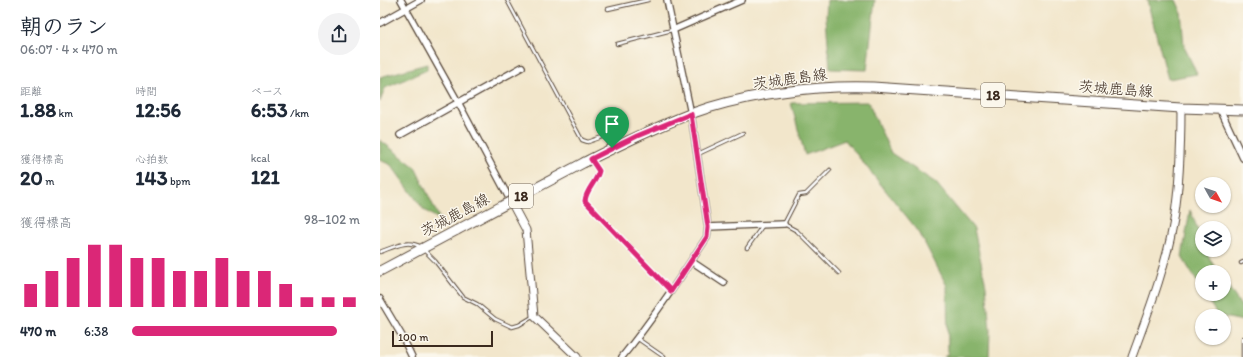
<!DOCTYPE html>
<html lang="ja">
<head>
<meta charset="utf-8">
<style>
  :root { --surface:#fff; --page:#f2f2f3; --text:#1f2937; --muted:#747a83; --accent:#db2777 }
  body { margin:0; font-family:Itim,"Klee One",sans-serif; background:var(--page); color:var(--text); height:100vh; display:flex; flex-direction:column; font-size:15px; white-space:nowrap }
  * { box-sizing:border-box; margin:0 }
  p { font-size:13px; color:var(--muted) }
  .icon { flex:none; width:22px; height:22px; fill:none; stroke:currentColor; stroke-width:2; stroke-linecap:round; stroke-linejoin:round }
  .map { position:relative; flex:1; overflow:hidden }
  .details { display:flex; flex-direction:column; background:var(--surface); width:380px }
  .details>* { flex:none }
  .needle { width:26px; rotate:130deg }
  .fabs { position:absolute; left:815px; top:177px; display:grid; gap:8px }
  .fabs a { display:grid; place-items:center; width:36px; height:36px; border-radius:50%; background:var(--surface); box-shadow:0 1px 3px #0004; font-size:20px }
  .scale { position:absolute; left:12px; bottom:10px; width:101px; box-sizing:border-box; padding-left:4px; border:2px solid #3b2a1e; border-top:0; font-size:11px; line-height:14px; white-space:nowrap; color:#3b2a1e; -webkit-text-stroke:3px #fbf7ec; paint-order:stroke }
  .pin { position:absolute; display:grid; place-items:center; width:34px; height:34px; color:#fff; margin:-41px -17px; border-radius:50% 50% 50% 0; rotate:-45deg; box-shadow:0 0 4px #0007 }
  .pin .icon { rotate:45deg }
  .round { display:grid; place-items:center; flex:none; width:42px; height:42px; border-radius:21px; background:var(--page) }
  .head { display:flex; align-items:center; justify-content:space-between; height:68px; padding:0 20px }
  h1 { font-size:22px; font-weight:800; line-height:30px }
  .metrics { display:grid; grid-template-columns:repeat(3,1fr); gap:6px; height:68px; padding:4px 20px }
  .metrics div { display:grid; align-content:center }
  .metrics b { font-size:20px; font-weight:800 }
  .metrics small { font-size:11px; font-weight:400 }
  .metrics p { font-size:11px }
  .chart { height:112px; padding:8px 20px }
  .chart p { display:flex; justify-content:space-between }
  .chart svg { width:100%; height:72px; margin-top:4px; stroke:var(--accent); stroke-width:6 }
  ul { padding:0 20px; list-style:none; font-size:13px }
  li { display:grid; grid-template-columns:64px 48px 1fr; align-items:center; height:30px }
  li i { height:10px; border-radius:5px; background:var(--accent) }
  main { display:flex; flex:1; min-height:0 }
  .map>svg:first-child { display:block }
</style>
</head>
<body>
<main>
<section class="details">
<div class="head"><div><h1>朝のラン</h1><p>06:07 · 4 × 470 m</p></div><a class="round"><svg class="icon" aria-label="share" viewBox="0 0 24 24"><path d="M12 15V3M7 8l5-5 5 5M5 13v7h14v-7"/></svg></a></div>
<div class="metrics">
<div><p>距離</p><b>1.88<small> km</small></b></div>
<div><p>時間</p><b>12:56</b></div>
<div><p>ペース</p><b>6:53<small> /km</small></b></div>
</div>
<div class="metrics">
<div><p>獲得標高</p><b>20<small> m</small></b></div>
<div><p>心拍数</p><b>143<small> bpm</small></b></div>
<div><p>kcal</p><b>121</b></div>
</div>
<div class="chart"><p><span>獲得標高</span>98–102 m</p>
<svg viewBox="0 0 160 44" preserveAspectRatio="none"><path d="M5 44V30M15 44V22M25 44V14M35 44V6M45 44V6M55 44V14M65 44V14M75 44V22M85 44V22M95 44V14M105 44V22M115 44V22M125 44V30M135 44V38M145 44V38M155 44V38"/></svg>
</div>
<ul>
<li><b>470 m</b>6:38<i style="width:90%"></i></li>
</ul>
</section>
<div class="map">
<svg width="863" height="357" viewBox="0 0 863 357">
  <rect width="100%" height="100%" fill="#fbf7ec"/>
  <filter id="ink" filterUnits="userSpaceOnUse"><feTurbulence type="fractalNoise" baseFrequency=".025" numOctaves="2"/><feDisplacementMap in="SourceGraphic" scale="8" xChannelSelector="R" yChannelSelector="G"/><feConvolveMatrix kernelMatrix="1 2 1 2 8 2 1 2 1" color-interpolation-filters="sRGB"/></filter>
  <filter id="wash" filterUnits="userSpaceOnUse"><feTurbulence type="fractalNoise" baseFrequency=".012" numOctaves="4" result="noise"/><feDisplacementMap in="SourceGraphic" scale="16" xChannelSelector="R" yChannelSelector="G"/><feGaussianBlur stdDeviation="0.9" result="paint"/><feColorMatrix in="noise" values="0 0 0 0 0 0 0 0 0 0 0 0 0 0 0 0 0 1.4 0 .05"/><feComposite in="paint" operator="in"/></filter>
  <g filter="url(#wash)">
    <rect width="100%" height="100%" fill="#f2e6cb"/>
    <path fill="#88b46c" stroke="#626f45" d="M447,0H495L487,70L450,69L446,17Z
      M767,0H796L801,11L804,46L817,74L788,79Z
      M47,64V70L5,88L0,102V77Z
      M488,102L511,153L556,183L594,229L606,286L610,330L609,357H564L568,354L567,286L539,232L465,140L425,155L411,103Z
      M0,140L35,167L60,220L44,210L11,165L0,160Z
      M810,210L822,240V250H826L831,261L838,272H822V290L802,257Z
      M844,280L863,309V321L844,317V316H838L824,294H844Z"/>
  </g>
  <g filter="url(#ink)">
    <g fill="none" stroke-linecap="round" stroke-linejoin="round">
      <defs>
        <path id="service" d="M127,0L202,140L208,142L225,136L231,146
          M228,9L268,0
          M237,44L292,30
          M318,154L363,133
          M211,160L219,171C216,183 206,189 205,201L291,291
          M450,170L426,194L419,195L404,224L417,231L459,273
          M367,248L383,225
          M45,251L55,261L83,297L97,304L115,319L132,327L139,325L154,316
          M0,252C14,247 27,239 41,247
          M861,263L863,262
          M258,339L284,357
          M863,357V338"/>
        <path id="minor" d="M21,0L78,102L130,200
          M0,23L41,0
          M293,30L362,0
          M840,109L863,158
          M20,135L142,67
          M328,227L404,224
          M311,261L344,283
          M0,299L22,336L32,357
          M242,357C273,319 300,278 327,237L328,227L311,114L287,0"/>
        <path id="tertiary" d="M130,200L146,230L154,316L197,357
          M752,357C768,313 786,267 794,220C800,183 801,145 801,108"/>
        <path id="primary" d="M205,162C239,145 274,128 310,114C365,94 434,85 493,87L801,108L863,110
          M0,271L77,230"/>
      </defs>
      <use href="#service" stroke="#564638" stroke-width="4.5"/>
      <use href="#minor" stroke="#564638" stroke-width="8"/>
      <use href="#tertiary" stroke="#564638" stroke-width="9"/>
      <use href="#primary" stroke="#564638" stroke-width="11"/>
      <use href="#service" stroke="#fff" stroke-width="2.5"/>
      <use href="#minor" stroke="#fff" stroke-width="5.5"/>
      <use href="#tertiary" stroke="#fff" stroke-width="7"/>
      <use href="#primary" stroke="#fff" stroke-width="9"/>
      <defs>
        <path id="primary-bridge" d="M77,230L205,162"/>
      </defs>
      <use href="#primary-bridge" stroke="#564638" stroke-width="11" stroke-linecap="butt"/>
      <use href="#primary-bridge" stroke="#fff" stroke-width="9"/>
    </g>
  </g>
  <g fill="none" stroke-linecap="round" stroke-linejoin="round" filter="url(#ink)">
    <defs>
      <path id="route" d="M311,114L328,227L327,237L291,291L205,201C206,189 216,183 219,171L211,159L257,136Z"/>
    </defs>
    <use href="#route" stroke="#fff" stroke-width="8"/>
    <use href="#route" stroke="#db2777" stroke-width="5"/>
  </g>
  <g text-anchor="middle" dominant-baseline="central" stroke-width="3" stroke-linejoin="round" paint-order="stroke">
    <g fill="#fbf7ec" stroke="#75685c" stroke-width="1">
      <rect x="601" y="83" width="24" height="24" rx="3"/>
      <rect x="129" y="184" width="24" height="24" rx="3"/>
    </g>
    <g font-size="14" font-weight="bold" fill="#3b2a1e">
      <text x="613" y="95">18</text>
      <text x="141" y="196">18</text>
    </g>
    <g font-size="15" fill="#3b2a1e" stroke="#fbf7ec">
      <text transform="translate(410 79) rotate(-8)">茨城鹿島線</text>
      <text transform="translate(736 89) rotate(4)">茨城鹿島線</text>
      <text transform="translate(75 215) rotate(-28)">茨城鹿島線</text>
    </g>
  </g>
</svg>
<div class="fabs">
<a><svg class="needle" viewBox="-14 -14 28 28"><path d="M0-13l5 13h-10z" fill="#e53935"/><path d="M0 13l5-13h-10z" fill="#747a83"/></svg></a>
<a><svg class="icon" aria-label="layers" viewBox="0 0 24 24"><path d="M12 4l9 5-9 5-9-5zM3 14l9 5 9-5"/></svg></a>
<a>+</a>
<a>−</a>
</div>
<div class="scale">100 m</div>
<div class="pin" style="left:232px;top:148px;background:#1e9e55"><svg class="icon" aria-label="arrive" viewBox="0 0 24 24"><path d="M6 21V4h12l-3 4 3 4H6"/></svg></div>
</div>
</main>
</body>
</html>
